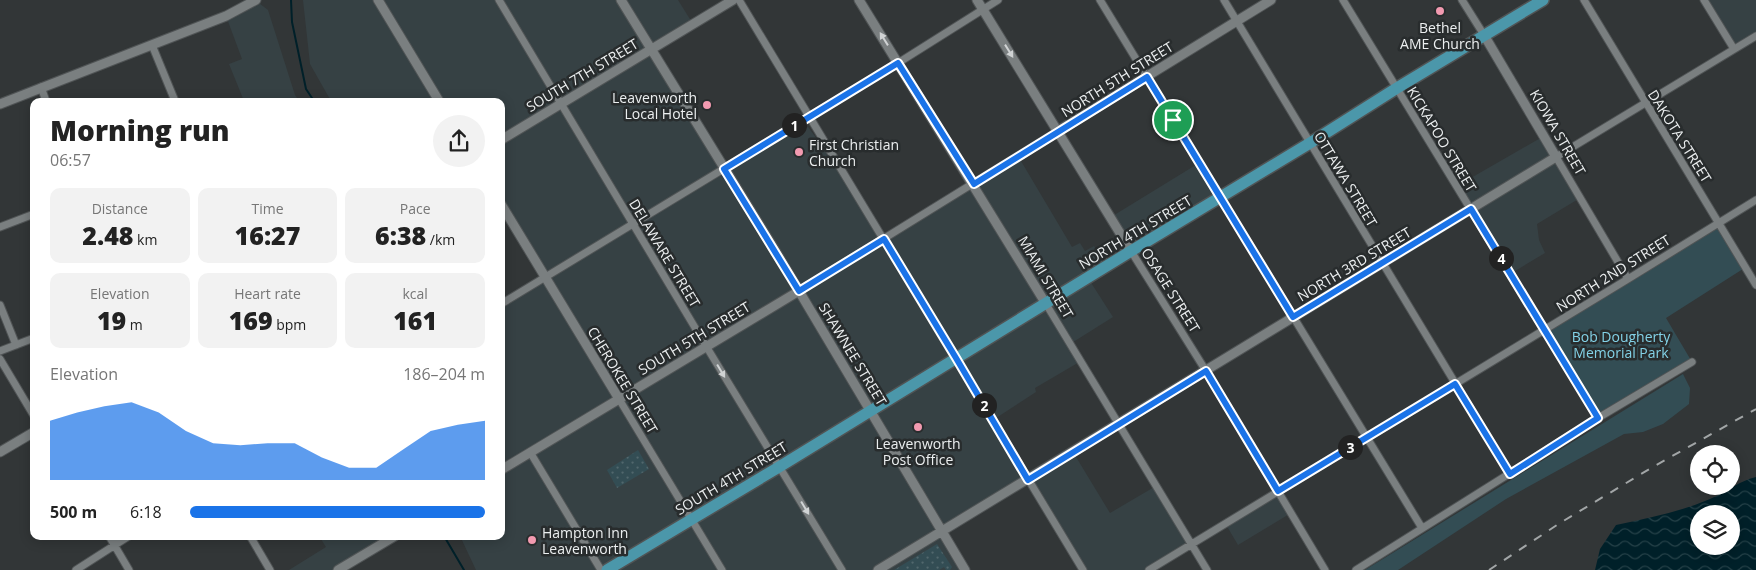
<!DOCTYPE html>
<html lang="en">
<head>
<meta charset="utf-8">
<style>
  :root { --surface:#fff; --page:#f2f2f2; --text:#222; --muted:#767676; --accent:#1a73e8 }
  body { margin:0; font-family:"Open Sans",sans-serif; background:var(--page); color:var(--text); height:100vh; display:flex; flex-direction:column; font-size:19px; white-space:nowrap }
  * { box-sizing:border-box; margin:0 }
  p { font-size:16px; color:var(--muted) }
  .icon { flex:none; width:28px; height:28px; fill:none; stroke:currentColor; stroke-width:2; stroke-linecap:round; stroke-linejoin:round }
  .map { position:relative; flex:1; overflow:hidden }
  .drawer { position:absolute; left:30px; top:98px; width:475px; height:442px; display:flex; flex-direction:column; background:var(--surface); border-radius:10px; box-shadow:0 2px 12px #0003 }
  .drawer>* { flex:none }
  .tools { position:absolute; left:1690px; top:445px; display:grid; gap:10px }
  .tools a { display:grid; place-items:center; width:50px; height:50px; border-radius:50%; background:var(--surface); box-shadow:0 2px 12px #0003; font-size:25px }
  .pin { position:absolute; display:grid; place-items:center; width:42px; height:42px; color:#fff; margin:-21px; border:2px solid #fff; border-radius:50%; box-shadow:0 1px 5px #0007 }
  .km { position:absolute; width:25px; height:25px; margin:-12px; border-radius:50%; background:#222; color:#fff; font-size:14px; line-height:25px; text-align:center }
  .round { display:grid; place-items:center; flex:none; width:52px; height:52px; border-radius:26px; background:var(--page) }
  .overview { display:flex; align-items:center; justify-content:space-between; height:85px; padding:0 20px }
  h1 { font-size:28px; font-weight:800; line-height:38px }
  .stats { display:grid; grid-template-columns:repeat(3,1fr); gap:8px; height:85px; padding:5px 20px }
  .stats div { display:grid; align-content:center; border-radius:10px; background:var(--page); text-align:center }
  .stats b { font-size:25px; font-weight:800 }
  .stats small { font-size:14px; font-weight:400 }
  .stats p { font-size:14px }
  .chart { height:140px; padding:10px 20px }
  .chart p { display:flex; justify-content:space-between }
  .chart svg { width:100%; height:90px; margin-top:5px; fill:var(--accent); opacity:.7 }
  ul { padding:0 20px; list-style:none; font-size:16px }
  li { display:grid; grid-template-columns:80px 60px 1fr; align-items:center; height:38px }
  li i { height:12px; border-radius:6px; background:var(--accent) }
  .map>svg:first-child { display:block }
</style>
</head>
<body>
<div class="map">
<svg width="1756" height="570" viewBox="0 0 1756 570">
  <defs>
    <pattern id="grass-dots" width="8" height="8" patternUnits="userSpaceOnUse" patternTransform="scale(1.25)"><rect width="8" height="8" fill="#334d54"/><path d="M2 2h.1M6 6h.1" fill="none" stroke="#51676d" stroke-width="1.8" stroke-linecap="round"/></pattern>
    <pattern id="water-waves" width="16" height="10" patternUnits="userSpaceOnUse" patternTransform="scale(1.25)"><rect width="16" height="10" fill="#002029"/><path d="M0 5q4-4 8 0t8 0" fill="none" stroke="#254148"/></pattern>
  </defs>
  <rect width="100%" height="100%" fill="#323637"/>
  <path fill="#364144" d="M255,0L268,10L295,95L299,101H244L229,64L242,59L226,16Z
    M303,0H678L693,24L652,49L724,168L766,143L808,127L847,179L884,239L1018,156L1072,247L1080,243L1085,251L1094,246L1106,266L1088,278L1113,317L1070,344L1081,361L1035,388L1036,392L993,420L1027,479L1073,452L1110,513L1156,486L1191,544L1149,570H1083L1027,480L941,531L965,570H476L460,536H501V305L546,278L501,204V101H331L310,64Z
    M1704,0H1756V36L1734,49Z
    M1544,136L1580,198L1537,224L1539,240L1545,253L1510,274L1457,186Z
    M1199,163L1220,198L1131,251L1111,217Z
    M1278,491L1291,513L1238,545L1225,523Z
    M319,536H395L338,570H289L326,547Z"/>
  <path fill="url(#grass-dots)" d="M638,450L649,469L617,488L607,470Z
    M937,544L952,567L950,570H946L944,567L939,570H894Z"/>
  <path fill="#334d54" d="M1719,223L1746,267L1666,318L1692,362L1598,418L1544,330Z
    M1683,374L1690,388L1689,404L1663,424L1643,432L1624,434L1506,499L1398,570H1365Z"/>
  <path fill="url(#water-waves)" fill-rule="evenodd" d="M1756,477V570H1595L1600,549L1616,525C1648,518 1680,512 1710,499C1726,492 1739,481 1756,477ZM1699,514H1731V546H1699Z"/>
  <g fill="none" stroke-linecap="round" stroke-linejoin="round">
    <path stroke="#002029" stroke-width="2" d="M291,0L292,22L306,89L314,101
      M444,536L464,570"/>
    <defs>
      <path id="minor" d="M499,0L706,346L842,570
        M739,0L1083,570
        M1100,0L1422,528
        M1224,0L1510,474
        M1343,0L1598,418
        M1462,0L1484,35
        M1584,0L1756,285
        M1704,0L1734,49
        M152,45L175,101
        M41,87L46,101
        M0,227L34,214
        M1131,251L1206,371L1325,570
        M1628,279L1556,157L1756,36
        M799,291L1058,131
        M501,304L898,63L998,0
        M1046,304L1207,570
        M0,305L16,345
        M0,351L34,338
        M0,359L34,416
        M619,399L722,570
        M530,452L601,570
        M109,536L129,570
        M250,536L270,570
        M76,570L129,536
        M1149,570L1628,279L1756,200
        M1356,570L1598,418L1692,362"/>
      <path id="tertiary" d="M378,0L439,101
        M621,0L774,249L965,570
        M859,0L1046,304
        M977,0L1131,251
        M0,104L226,16L256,0
        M1058,131L1271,0
        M501,140L733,0
        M501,204L619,399
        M0,452L34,432
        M501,470L799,291
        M338,570L395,536
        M878,570L1556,157L1484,35"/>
      <path id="trunk" d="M607,570L779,467L1131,251L1310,143L1397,88L1543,0"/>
    </defs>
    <use href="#minor" stroke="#505455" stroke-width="9"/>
    <use href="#tertiary" stroke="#505455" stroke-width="11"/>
    <use href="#trunk" stroke="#505455" stroke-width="14"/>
    <use href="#minor" stroke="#7a7f80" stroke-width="7"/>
    <use href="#tertiary" stroke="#7a7f80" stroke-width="9"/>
    <use href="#trunk" stroke="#4b97aa" stroke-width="11"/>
    <path stroke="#a2a6a7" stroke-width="2" stroke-dasharray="9 9" stroke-linecap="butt" d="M1489,570L1560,523L1651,468L1756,409"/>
  </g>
  <defs><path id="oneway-solid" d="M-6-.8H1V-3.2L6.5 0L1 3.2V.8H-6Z" transform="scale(1.25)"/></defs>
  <g fill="#d0d3d4">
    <use href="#oneway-solid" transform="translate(884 39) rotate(-122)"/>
    <use href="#oneway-solid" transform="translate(1009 51) rotate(58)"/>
    <use href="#oneway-solid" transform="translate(721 371) rotate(59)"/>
    <use href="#oneway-solid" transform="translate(805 508) rotate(59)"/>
  </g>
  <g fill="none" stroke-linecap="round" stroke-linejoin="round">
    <defs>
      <path id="route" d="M898,63L974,184L1147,77L1293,317L1471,209L1598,418L1510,474L1455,384L1278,491L1206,371L1028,480L956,358L884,239L799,291L724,169Z"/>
    </defs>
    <use href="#route" stroke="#fff" stroke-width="10"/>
    <use href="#route" stroke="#1a73e8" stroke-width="6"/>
  </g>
  <g fill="#f29ab0" stroke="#282c2d" stroke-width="2">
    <circle cx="1440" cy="11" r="5"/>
    <circle cx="707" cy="105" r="5"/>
    <circle cx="799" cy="152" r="5"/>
    <circle cx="918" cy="427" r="5"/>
    <circle cx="532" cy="540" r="5"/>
  </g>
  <g text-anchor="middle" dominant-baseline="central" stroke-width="5" stroke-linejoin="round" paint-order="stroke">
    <g font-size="14" fill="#eceff0" stroke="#282c2d">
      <text x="1440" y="27">Bethel<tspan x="1440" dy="16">AME Church</tspan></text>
      <text x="697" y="97" text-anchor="end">Leavenworth<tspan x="697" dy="16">Local Hotel</tspan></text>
      <text x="809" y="144" text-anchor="start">First Christian<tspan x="809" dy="16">Church</tspan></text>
      <text x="918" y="443">Leavenworth<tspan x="918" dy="16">Post Office</tspan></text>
      <text x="542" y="532" text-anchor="start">Hampton Inn<tspan x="542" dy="16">Leavenworth</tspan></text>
    </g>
    <g font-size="14" fill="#eceff0" stroke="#282c2d">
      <text transform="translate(582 75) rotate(-31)">SOUTH 7TH STREET</text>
      <text transform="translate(1117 79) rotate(-32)">NORTH 5TH STREET</text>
      <text transform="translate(1558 132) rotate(60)">KIOWA STREET</text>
      <text transform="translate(1680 136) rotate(58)">DAKOTA STREET</text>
      <text transform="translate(1442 139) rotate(59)">KICKAPOO STREET</text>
      <text transform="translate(1346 179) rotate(59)">OTTAWA STREET</text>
      <text transform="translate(1135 232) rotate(-31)">NORTH 4TH STREET</text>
      <text transform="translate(665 253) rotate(59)">DELAWARE STREET</text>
      <text transform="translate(1354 264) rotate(-31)">NORTH 3RD STREET</text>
      <text transform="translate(1613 273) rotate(-32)">NORTH 2ND STREET</text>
      <text transform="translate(1046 277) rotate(59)">MIAMI STREET</text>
      <text transform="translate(1171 290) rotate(58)">OSAGE STREET</text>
      <text transform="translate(694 338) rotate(-31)">SOUTH 5TH STREET</text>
      <text transform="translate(853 354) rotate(59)">SHAWNEE STREET</text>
      <text transform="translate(623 380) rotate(59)">CHEROKEE STREET</text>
      <text transform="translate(731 478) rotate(-31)">SOUTH 4TH STREET</text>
    </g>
    <g font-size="14" fill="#83d2e7" stroke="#282c2d">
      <text x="1621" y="336">Bob Dougherty<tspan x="1621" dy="16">Memorial Park</tspan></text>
    </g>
  </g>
</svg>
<div class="tools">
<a><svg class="icon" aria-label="locate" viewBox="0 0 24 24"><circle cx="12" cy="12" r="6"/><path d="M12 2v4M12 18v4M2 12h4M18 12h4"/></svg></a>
<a><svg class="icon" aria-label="layers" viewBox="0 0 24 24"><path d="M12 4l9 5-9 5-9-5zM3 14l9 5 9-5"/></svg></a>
</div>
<div class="pin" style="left:1173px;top:120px;background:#1e9e55"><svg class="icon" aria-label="arrive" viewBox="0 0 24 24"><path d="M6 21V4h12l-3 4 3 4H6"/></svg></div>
<b class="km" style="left:794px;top:125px">1</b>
<b class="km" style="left:984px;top:405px">2</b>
<b class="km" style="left:1350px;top:447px">3</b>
<b class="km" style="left:1501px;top:258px">4</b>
<section class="drawer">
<div class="overview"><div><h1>Morning run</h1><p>06:57</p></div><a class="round"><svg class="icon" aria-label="share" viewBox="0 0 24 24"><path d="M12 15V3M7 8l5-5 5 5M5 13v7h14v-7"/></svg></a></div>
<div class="stats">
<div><p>Distance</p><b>2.48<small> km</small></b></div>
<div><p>Time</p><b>16:27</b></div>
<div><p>Pace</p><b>6:38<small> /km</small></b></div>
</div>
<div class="stats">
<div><p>Elevation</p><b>19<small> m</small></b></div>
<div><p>Heart rate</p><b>169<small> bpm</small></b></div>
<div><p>kcal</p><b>161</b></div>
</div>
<div class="chart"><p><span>Elevation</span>186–204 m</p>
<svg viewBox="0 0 160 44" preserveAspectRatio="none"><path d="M0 44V15L10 11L20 8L30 6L40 11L50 20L60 26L70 27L80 26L90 26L100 33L110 38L120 38L130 29L140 20L150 17L160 15V44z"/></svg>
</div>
<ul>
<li><b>500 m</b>6:18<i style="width:100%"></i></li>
</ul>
</section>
</div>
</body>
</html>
